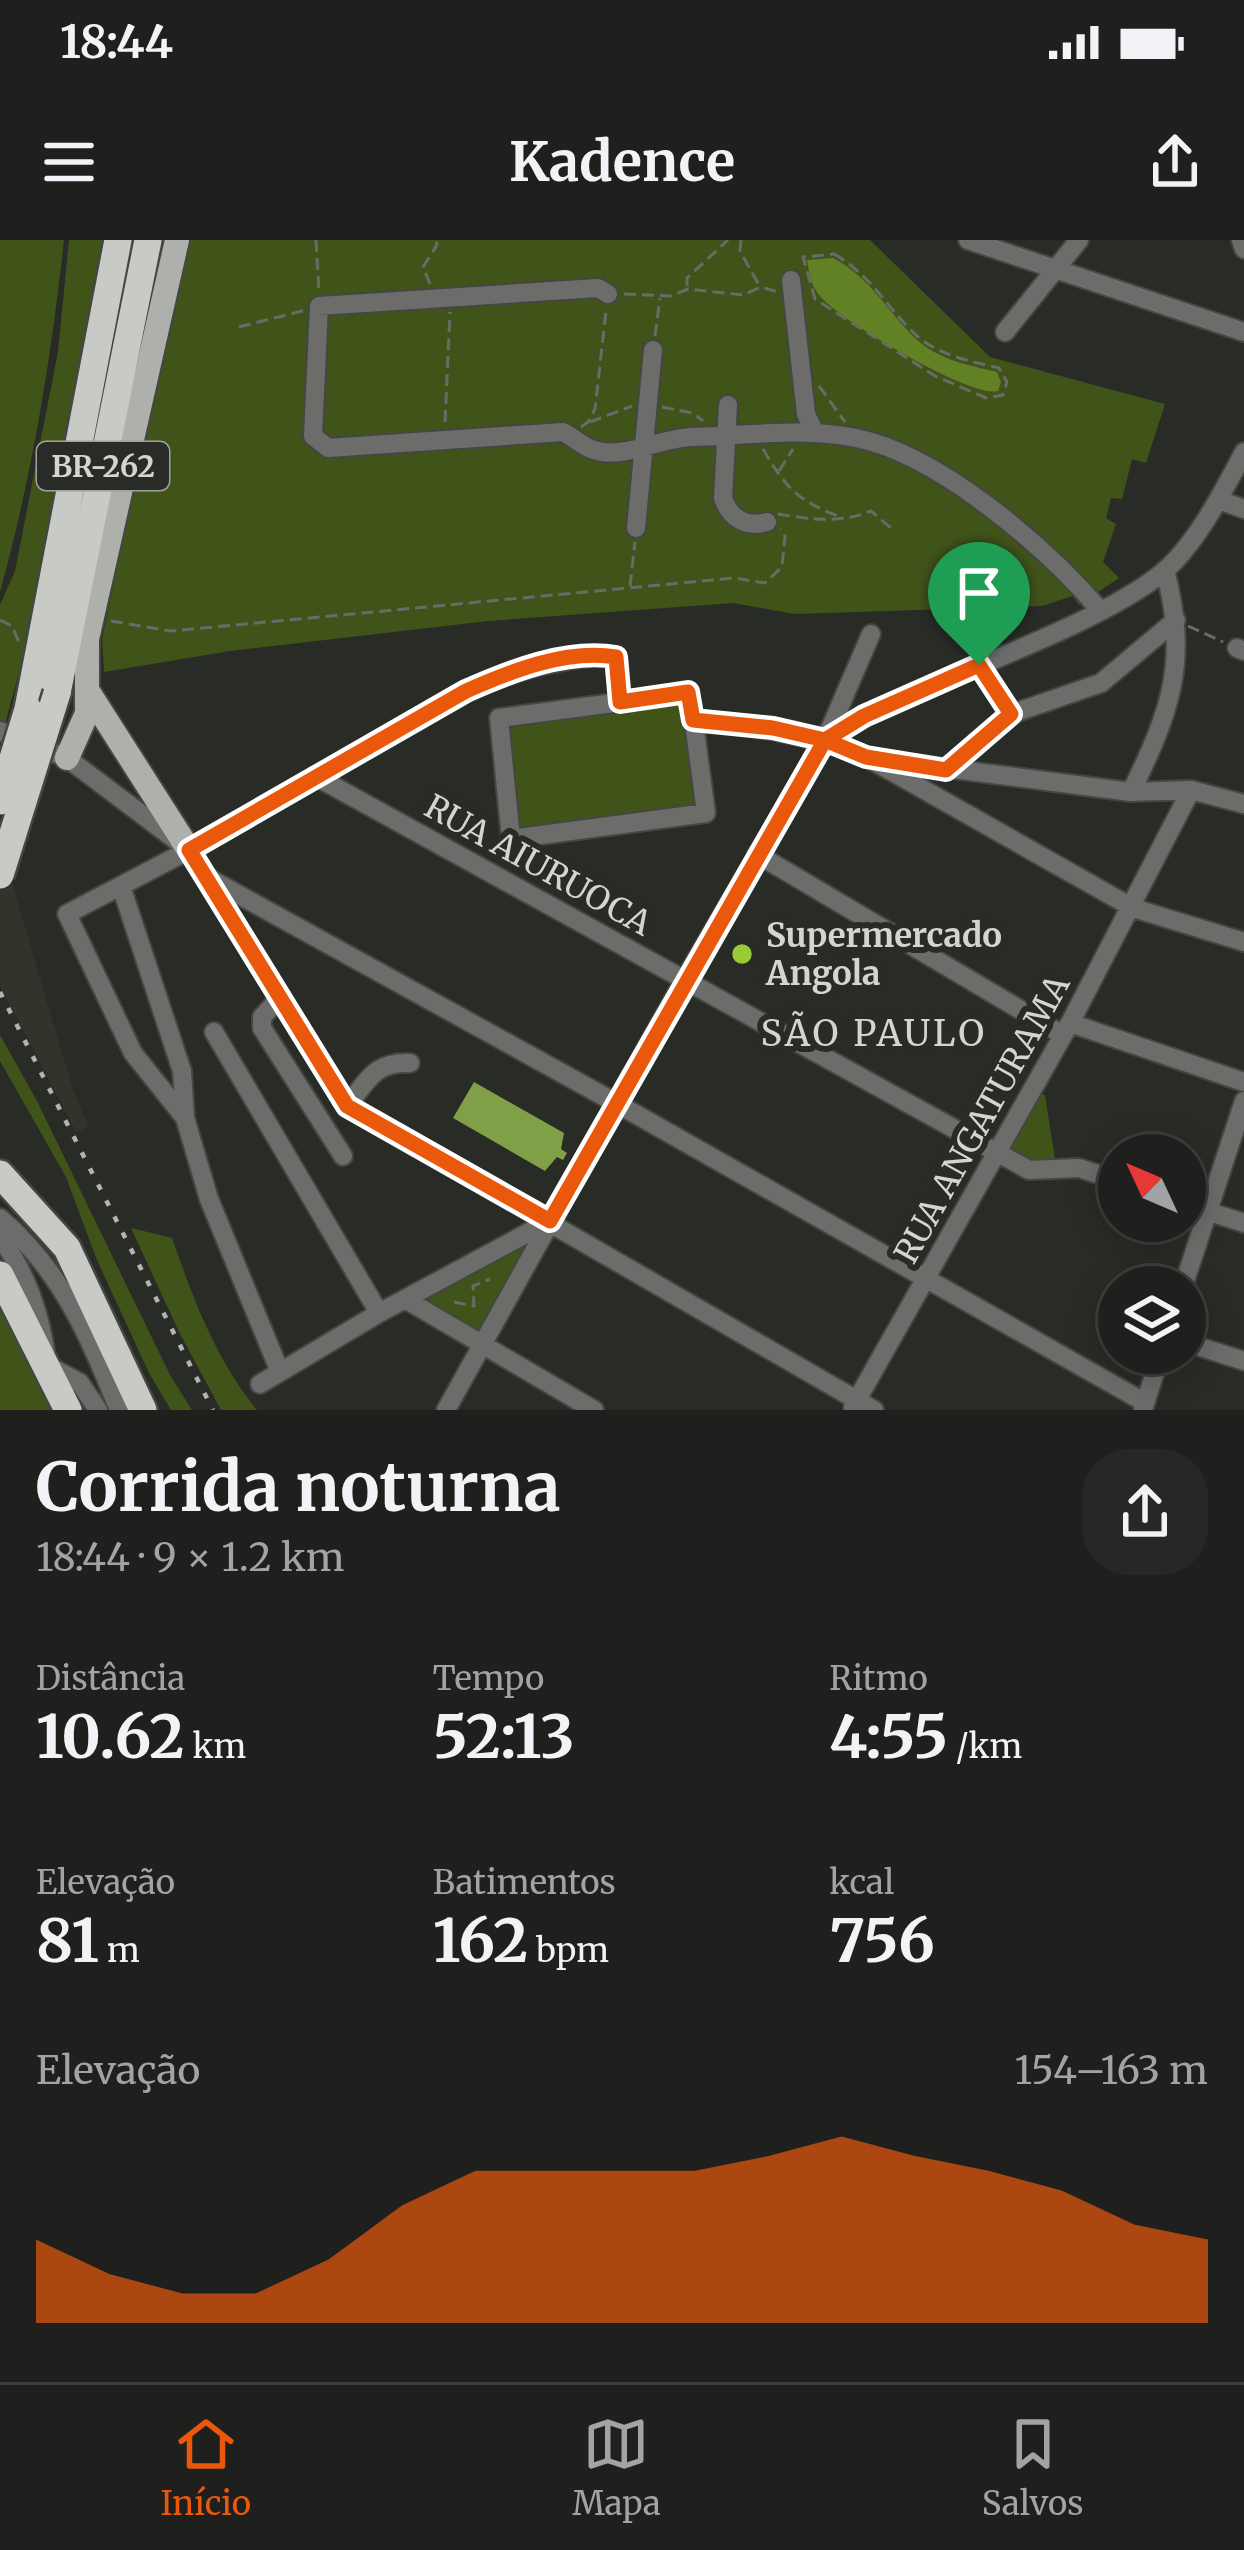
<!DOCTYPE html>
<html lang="pt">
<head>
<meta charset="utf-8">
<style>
  :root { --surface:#1f201d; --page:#272826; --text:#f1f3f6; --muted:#a1a3a4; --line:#3c3e3b; --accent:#ea580c }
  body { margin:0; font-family:Merriweather,serif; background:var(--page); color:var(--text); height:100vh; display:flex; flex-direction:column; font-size:45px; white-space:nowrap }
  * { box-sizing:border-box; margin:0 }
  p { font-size:39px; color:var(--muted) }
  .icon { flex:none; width:66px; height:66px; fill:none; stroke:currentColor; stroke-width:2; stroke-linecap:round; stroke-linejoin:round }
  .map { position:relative; height:1170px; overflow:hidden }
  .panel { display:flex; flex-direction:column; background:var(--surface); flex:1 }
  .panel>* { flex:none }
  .needle { width:78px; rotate:314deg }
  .controls { position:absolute; left:1098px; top:894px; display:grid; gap:24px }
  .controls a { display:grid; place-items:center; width:108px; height:108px; border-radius:50%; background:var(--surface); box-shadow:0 6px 30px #0003,0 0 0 3px var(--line); font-size:60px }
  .pin { position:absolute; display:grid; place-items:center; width:102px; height:102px; color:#fff; margin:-123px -51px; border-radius:50% 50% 50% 0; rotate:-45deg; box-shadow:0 0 12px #0007 }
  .pin .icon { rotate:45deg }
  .round { display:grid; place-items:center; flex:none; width:126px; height:126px; border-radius:48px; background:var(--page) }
  .headline { display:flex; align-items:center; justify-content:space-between; height:204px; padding:0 36px }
  h1 { font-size:66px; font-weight:700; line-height:90px }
  .figures { display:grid; grid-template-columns:repeat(3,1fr); gap:18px; height:204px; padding:12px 36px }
  .figures div { display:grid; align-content:center }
  .figures b { font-size:60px; font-weight:700 }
  .figures small { font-size:33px; font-weight:400 }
  .figures p { font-size:33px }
  .chart { height:336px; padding:24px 36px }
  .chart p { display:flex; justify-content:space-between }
  .chart svg { width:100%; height:216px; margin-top:12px; fill:var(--accent); opacity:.7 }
  .status { display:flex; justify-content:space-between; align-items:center; height:84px; padding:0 60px; background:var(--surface); direction:ltr }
  .status svg { height:33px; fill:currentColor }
  header { display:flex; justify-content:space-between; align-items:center; height:156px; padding:0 36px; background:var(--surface); font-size:54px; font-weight:700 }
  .tab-bar { display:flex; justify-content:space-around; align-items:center; height:168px; border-top:3px solid var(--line); background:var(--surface); font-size:33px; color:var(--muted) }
  .tab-bar a { display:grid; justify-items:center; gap:6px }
  .tab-bar .selected { color:var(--accent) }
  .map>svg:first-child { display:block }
</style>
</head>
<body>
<div class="status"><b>18:44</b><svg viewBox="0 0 49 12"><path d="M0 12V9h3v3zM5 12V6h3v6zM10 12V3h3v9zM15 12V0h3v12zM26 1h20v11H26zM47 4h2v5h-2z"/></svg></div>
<header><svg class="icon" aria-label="menu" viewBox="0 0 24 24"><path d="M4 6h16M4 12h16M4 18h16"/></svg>Kadence<svg class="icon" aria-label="share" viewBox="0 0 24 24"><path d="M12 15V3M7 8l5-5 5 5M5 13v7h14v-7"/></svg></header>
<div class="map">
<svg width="1244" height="1170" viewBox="0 0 1244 1170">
  <rect width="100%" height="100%" fill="#292b27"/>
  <path fill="#30342b" d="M0,618L13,646L71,844L88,887L76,892L0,746Z"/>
  <path fill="#40541a" d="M0,0H64C51,119 32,237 0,352Z
    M69,0H109L52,310L5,484L0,482V365L15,331L58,112Z
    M184,0H870L990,117L1165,164L1146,223L1132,219L1122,259L1111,258L1106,278L1116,284L1103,322L1119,338L1079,365L1073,356L1042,366L795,374L733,363L488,381L230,411L104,432L102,400Z
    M688,454L695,567L520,590L510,481Z
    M0,795L37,861L170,1135L192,1170H171L149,1133L97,1020L66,937L0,821Z
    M1038,853L1045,855L1055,919C1036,926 1023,920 1007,908Z
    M131,988L172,998C193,1058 216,1120 257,1170H221L180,1094Z
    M526,1002L528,1005L476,1095L416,1062Z
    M0,1059L53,1170H0Z"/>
  <path fill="#628024" d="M833,18C870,37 887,71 916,99C939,120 968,125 997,132L1001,142L998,151C972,159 837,79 819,55C811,45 809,32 807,20Z"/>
  <path fill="#7fa046" d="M474,842L564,893L561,909L567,913L563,920L557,917L545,931L453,878Z"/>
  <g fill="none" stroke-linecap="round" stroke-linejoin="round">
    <defs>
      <path id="minor" d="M968,0L1244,92
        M1241,0L1244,9
        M791,40L806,174L815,193
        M608,54L598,48L319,66L313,196L328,208L563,192C574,197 582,207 594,210C622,220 660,198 692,197C746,196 802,187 856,198C938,214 1046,307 1099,369
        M1005,92L1079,0
        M728,165L723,258C730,279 747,288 767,282
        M1219,260L1244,269
        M636,288L653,110
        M1237,408L1244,411
        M979,425L1011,474
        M690,453L706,573L511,599L499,478Z
        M693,480C755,486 809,494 866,517L1133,668L1244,702
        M0,491L67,518L189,610L347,866L874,1170
        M827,496L871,394
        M883,520L1131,552L1191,550L1244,564
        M947,530L1011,474L1101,443L1176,380
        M315,536L1029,930L1079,928L1119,941
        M1131,552C1171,470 1189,422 1165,330
        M757,614L1063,795
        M212,640L616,863L1144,1162
        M121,646L182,831L185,878
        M281,757L262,777V788L343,916
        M1070,783L1244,842
        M214,792L379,1073
        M354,857C372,833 380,822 410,823
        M1185,964L1244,983
        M0,978C62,1031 89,1096 119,1170
        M0,997C27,1034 42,1079 47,1125L80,1143L98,1170
        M1183,1047L1244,861
        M405,1059L594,1170
        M1185,1102L1244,1121
        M280,1132L209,959L185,878L133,813L67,674L189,610L466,451C514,430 558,419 610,415L618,422L621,462
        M260,1144L379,1073L548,982
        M853,1167L1070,783L1191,550
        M446,1170L684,741L825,500C856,475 895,462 931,446C998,417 1107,377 1162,333C1196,305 1224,250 1244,212
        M1143,1170L1161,1113"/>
      <path id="major" d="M87,450L189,610
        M67,518L87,473V399L177,0"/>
      <path id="highway" d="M57,453L148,0
        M28,469L118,0
        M0,934L67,1008L143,1170
        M0,1035L68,1170"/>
    </defs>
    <use href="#minor" stroke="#444642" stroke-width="22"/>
    <use href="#major" stroke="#444642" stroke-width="28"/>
    <use href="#highway" stroke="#444642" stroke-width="32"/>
    <path stroke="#696b67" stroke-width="3" stroke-dasharray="12 6" stroke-linecap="butt" d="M316,0L319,52
      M741,0L740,11L760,47
      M834,14C871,35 887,68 917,96C940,116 970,121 999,128L1007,142L1003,155L986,158L935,136L815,59L803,17Z
      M430,44L423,27L437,5L436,0
      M687,46V38L728,0
      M624,54L671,56L688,49L743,55L761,47L778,52
      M239,87L306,70
      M655,96L660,58
      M819,146L845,182
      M662,167L693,173L703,181
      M445,182L450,72
      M590,182L632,166
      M581,187L588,182L595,169L606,71
      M763,209C787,250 798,261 843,278
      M779,231L793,209
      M778,274C809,279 841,284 871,271L891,288
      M630,346L635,302
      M0,380L12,386L21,407
      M111,381L171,391L734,338L765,343L782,327L785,296L780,289
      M1188,386L1223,402
      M454,1062L474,1066L473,1046L490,1039"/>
    <use href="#minor" stroke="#6c6d6b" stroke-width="18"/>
    <use href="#major" stroke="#aeb0ac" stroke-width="24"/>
    <use href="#highway" stroke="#c8cac6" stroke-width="27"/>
    <path stroke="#b3b4b1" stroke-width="4.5" stroke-dasharray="6 12" stroke-linecap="butt" d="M0,752L213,1170"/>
    <defs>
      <path id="highway-bridge" d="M0,561L28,469
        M0,635L57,453"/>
    </defs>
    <use href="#highway-bridge" stroke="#444642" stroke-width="32" stroke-linecap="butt"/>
    <use href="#highway-bridge" stroke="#c8cac6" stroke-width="27"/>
  </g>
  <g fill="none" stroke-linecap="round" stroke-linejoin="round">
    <defs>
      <path id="route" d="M979,425L864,476L825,500L550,981L347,866L189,610L466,451C511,431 566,409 616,417L620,462L688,452L693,480L773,488L825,500L866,517L946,530L1011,474L979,425"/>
    </defs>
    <use href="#route" stroke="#fff" stroke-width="24"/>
    <use href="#route" stroke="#ea580c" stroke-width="15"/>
  </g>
  <circle fill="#9bcb34" stroke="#292b27" stroke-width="4.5" cx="742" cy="714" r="12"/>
  <g text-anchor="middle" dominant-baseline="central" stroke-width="12" stroke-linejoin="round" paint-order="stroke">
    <rect fill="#292b27" stroke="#a1a29f" stroke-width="3" x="37" y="202" width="132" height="48" rx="9"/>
    <g font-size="30" font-weight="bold" fill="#d4d5d2">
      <text x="103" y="226">BR-262</text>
    </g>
    <g font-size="33" fill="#d4d5d2" stroke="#292b27">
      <text transform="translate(538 625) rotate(29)">RUA AIURUOCA</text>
      <text transform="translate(982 879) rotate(-61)">RUA ANGATURAMA</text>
    </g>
    <g font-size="33" font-weight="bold" fill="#d4d5d2" stroke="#292b27" text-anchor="start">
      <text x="766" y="695">Supermercado<tspan x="766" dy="38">Angola</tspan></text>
    </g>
    <g font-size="36" letter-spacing="3" fill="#d4d5d2" stroke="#292b27">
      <text x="874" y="793">SÃO PAULO</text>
    </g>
  </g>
</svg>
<div class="controls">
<a><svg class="needle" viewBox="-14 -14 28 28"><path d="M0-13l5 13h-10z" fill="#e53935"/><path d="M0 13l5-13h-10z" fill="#a1a3a4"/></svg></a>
<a><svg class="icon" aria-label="layers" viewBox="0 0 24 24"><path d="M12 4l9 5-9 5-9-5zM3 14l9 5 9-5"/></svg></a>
</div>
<div class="pin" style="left:979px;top:425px;background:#1e9e55"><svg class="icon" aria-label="arrive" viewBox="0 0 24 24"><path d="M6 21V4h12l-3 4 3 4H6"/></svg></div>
</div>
<section class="panel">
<div class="headline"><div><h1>Corrida noturna</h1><p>18:44 · 9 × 1.2 km</p></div><a class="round"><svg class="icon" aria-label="share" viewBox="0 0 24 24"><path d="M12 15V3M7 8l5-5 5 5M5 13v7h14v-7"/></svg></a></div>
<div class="figures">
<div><p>Distância</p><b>10.62<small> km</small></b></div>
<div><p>Tempo</p><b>52:13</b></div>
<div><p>Ritmo</p><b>4:55<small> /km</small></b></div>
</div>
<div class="figures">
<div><p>Elevação</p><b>81<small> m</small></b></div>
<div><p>Batimentos</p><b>162<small> bpm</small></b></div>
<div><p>kcal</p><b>756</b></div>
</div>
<div class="chart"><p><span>Elevação</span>154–163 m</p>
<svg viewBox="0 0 160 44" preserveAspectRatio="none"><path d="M0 44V27L10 34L20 38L30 38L40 31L50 20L60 13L70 13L80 13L90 13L100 10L110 6L120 10L130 13L140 17L150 24L160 27V44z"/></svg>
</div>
</section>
<nav class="tab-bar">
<a class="selected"><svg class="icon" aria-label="home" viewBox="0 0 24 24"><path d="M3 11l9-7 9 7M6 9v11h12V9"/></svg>Início</a>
<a><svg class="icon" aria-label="map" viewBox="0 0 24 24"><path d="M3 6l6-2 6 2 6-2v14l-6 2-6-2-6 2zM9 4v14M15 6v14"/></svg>Mapa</a>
<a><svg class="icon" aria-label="saved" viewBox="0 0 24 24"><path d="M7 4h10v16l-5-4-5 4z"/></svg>Salvos</a>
</nav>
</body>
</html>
